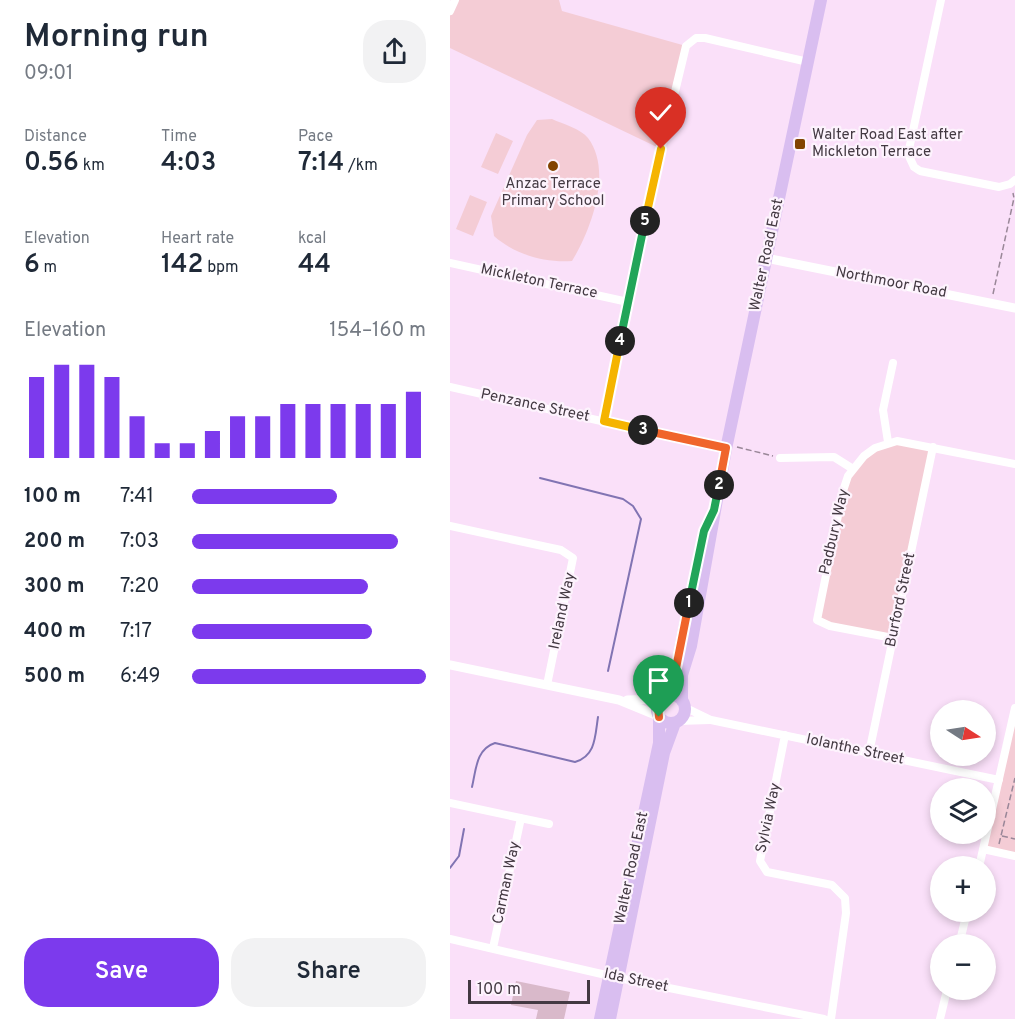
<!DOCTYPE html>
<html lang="en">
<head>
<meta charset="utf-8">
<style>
  :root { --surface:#fff; --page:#f2f2f3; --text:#1f2937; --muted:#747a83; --accent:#7c3aed }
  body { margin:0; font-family:Overpass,sans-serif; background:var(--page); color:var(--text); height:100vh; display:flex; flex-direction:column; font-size:22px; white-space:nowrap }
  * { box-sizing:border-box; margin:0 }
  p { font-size:20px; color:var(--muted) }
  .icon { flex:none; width:33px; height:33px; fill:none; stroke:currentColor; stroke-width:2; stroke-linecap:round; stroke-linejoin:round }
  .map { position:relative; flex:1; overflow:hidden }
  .panel { display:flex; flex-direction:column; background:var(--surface); width:450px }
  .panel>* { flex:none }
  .needle { width:39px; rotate:102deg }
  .controls { position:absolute; left:480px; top:700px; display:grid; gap:12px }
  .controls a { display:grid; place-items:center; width:66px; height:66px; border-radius:50%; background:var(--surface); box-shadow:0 3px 9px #0003; font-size:30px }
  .scale { position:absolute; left:18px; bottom:15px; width:122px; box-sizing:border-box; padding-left:6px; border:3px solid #433942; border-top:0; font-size:16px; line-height:21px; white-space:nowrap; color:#433942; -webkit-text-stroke:4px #fdf3fd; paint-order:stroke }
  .pin { position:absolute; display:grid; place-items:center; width:51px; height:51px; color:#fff; margin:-62px -26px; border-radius:50% 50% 50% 0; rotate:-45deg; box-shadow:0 0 6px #0007 }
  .pin .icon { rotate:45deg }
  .km { position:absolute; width:30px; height:30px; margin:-15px; border-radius:50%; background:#222; color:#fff; font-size:16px; line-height:30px; text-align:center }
  .round { display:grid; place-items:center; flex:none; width:63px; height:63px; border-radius:24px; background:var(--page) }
  .summary { display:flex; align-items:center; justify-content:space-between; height:102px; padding:0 24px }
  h1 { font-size:33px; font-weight:600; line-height:45px }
  .stats { display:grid; grid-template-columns:repeat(3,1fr); gap:9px; height:102px; padding:6px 24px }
  .stats div { display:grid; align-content:center }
  .stats b { font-size:26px; font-weight:600 }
  .stats small { font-size:16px; font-weight:400 }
  .stats p { font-size:16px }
  .chart { height:168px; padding:12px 24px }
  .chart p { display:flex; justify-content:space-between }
  .chart svg { width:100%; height:108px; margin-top:6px; stroke:var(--accent); stroke-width:6 }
  .button { display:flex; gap:12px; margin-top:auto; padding:12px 24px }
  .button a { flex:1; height:69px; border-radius:24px; background:var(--accent); color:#fff; font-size:24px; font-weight:600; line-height:69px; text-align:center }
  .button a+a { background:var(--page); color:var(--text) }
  ul { padding:0 24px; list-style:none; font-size:20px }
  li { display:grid; grid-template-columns:96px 72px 1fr; align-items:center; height:45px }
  li i { height:15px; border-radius:8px; background:var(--accent) }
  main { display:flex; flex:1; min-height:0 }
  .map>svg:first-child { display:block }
</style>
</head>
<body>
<main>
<section class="panel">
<div class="summary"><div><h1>Morning run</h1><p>09:01</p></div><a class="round"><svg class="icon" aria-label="share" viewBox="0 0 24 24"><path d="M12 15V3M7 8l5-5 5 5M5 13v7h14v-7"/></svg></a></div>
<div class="stats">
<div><p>Distance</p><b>0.56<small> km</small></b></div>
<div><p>Time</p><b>4:03</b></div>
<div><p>Pace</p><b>7:14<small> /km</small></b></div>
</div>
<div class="stats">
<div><p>Elevation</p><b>6<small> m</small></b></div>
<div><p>Heart rate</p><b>142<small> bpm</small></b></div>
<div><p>kcal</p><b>44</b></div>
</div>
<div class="chart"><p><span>Elevation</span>154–160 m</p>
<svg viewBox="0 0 160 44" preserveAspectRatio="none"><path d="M5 44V11M15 44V6M25 44V6M35 44V11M45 44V27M55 44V38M65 44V38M75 44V33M85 44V27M95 44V27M105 44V22M115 44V22M125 44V22M135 44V22M145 44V22M155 44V17"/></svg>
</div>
<ul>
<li><b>100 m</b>7:41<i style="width:62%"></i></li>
<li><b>200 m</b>7:03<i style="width:88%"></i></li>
<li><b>300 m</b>7:20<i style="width:75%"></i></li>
<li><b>400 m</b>7:17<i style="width:77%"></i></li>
<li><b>500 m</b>6:49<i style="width:100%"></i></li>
</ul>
<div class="button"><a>Save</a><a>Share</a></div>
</section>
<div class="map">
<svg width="565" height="1019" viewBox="0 0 565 1019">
  <rect width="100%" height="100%" fill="#fae0f9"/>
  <path fill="#f4ccd5" d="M5,0H109L112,11L236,46L211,149L0,48V11Z
    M102,119C113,124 131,129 138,138C163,171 141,230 122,261C94,263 64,254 44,236L41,216L77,135L87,120Z
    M46,133L63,141L48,174L31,167Z
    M20,195L37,202L23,236L6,229Z
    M438,442L483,447L443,638L373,623L367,613L393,491L403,469Z
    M565,708V856L533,849Z"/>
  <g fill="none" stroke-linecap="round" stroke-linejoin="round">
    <path stroke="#8174b3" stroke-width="2" d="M90,478L173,499L183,506L191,519L158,671
      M22,787C26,770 26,749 45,743L125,762C146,756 145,736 148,717
      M0,868L9,856L14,829"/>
  </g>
  <path fill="#d9b9ca" d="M66,981L120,992L114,1019H86L88,1010L61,1005Z"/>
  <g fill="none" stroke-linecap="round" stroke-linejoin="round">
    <path stroke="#998798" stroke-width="1.5" stroke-dasharray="6 3" stroke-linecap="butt" d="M543,294L564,198L563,193
      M287,447L323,456
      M552,836L565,839
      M549,844L565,778"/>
    <path stroke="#fff" stroke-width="8" d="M491,0L458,154L464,167L470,171L549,187L560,184L565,180
      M0,11L5,0
      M0,263L178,302
      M0,387L276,449
      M154,421L203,183L236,46L246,38H255L358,62
      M438,442L433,410L443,363
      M330,458L384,457L403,469
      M0,526L111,550L123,558L97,685
      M443,638L380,626L367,620L393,491L398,476L414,456L425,448L447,441L565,464
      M234,707L261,720L549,780
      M228,721L260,720
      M335,735L310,861L317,872L382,885L395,898L396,913L381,1019
      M419,753L483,447
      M0,803L99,824
      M533,849L565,856
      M529,867L565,708
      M0,939L169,978L374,1019
      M509,945L517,912
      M43,948L71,818
      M490,1019L497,990"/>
    <path stroke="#fff" stroke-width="9" d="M316,258L565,308
      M0,665L169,700L208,716
      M177,700L212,699"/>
    <path stroke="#d9bef0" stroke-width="12" d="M207 709a14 14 0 1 1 28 0a14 14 0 1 1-28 0Z
      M215,697L224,678L238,609
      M232,701V675L241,646L276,449L371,0
      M150,1019L209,743V718
      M160,1019L214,753L225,723"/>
  </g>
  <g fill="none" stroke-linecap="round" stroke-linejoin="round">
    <defs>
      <path id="split-1" d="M209,717L208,706L224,678L239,603"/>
      <path id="split-2" d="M239,603L254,531L264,510L269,485"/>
      <path id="split-3" d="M193,430L276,448L269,485"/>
      <path id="split-4" d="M170,341L154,421L193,430"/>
      <path id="split-5" d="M170,341L195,221"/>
      <path id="split-6" d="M195,221L211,149"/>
    </defs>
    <use href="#split-1" stroke="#fff" stroke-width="12"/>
    <use href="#split-2" stroke="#fff" stroke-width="12"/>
    <use href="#split-3" stroke="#fff" stroke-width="12"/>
    <use href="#split-4" stroke="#fff" stroke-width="12"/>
    <use href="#split-5" stroke="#fff" stroke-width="12"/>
    <use href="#split-6" stroke="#fff" stroke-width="12"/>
    <use href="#split-1" stroke="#f0652b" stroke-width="8"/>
    <use href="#split-2" stroke="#22a559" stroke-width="8"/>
    <use href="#split-3" stroke="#f0652b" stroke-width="8"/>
    <use href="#split-4" stroke="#f5b400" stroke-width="8"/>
    <use href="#split-5" stroke="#22a559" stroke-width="8"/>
    <use href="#split-6" stroke="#f5b400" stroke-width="8"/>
  </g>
  <g fill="#824401" stroke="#fdf3fd" stroke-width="2">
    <rect x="344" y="138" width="12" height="12" rx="3"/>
    <circle cx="103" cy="166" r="6"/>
  </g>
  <g text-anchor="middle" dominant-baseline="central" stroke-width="4.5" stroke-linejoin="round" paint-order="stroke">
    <g font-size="15" fill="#433942" stroke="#fdf3fd" text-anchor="start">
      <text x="362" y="135">Walter Road East after<tspan x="362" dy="17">Mickleton Terrace</tspan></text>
      <text x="103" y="184" text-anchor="middle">Anzac Terrace<tspan x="103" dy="17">Primary School</tspan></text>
    </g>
    <g font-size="15" fill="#433942" stroke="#fdf3fd">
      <text transform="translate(317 255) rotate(-78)">Walter Road East</text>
      <text transform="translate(89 282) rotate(12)">Mickleton Terrace</text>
      <text transform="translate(441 283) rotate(11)">Northmoor Road</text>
      <text transform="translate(85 406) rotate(12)">Penzance Street</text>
      <text transform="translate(385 532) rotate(-77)">Padbury Way</text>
      <text transform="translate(451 600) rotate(-78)">Burford Street</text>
      <text transform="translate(113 611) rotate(-78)">Ireland Way</text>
      <text transform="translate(405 750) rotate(12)">Iolanthe Street</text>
      <text transform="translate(319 818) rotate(-78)">Sylvia Way</text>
      <text transform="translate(182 868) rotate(-78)">Walter Road East</text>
      <text transform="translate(57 883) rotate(-78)">Carman Way</text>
      <text transform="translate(186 981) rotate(12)">Ida Street</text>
    </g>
  </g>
</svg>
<div class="controls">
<a><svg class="needle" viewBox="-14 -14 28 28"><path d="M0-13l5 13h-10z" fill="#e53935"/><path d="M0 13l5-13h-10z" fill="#747a83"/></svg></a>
<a><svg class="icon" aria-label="layers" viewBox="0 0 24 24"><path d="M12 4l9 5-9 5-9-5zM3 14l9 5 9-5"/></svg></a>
<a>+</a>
<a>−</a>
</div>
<div class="scale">100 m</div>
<div class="pin" style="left:209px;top:717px;background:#1e9e55"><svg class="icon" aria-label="arrive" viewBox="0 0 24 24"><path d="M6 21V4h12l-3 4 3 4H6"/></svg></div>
<div class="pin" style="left:211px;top:149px;background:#d93025"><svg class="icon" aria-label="check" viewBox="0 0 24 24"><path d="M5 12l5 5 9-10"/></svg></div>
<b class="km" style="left:239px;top:603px">1</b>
<b class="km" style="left:269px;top:485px">2</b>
<b class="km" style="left:193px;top:430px">3</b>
<b class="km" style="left:170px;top:341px">4</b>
<b class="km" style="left:195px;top:221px">5</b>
</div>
</main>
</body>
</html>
